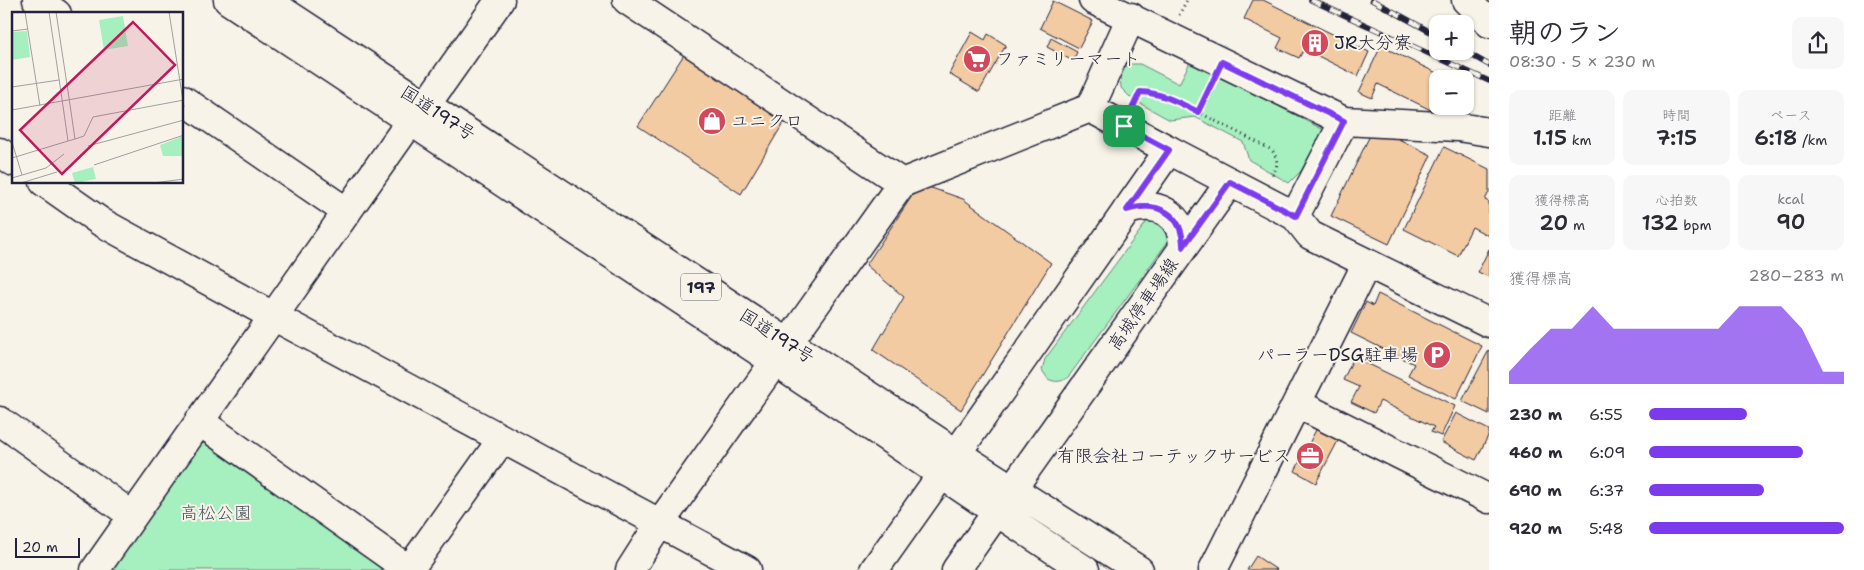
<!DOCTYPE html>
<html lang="ja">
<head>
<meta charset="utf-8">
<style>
  :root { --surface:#fff; --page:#f7f7f7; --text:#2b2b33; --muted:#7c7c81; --accent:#7c3aed }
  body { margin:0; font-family:"Shantell Sans","Klee One",sans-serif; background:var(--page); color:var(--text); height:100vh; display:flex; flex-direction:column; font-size:19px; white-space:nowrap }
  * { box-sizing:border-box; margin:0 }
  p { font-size:16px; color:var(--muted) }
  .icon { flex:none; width:28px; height:28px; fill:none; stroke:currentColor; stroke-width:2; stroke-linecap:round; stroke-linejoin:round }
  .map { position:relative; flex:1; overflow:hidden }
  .sheet { display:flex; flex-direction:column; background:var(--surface); width:375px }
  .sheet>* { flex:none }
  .tools { position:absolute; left:1429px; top:15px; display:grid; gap:10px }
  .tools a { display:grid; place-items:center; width:45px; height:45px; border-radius:10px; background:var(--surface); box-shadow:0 1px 4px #0004; font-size:25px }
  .scale { position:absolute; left:15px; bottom:12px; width:65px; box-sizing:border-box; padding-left:5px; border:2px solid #22223b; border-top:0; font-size:14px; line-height:18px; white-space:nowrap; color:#22223b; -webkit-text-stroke:4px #f7f3e8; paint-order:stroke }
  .pin { position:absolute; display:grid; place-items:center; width:42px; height:42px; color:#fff; margin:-21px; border-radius:10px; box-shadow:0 2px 8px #0006 }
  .round { display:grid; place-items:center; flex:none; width:52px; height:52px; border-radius:10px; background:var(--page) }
  .summary { display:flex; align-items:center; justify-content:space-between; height:85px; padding:0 20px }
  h1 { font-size:28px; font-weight:600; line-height:38px }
  .figures { display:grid; grid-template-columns:repeat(3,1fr); gap:8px; height:85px; padding:5px 20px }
  .figures div { display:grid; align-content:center; border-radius:10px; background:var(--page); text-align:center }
  .figures b { font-size:21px; font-weight:600 }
  .figures small { font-size:14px; font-weight:400 }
  .figures p { font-size:14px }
  .chart { height:140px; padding:10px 20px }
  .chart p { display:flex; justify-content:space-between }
  .chart svg { width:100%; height:90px; margin-top:5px; fill:var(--accent); opacity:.7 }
  ul { padding:0 20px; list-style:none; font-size:16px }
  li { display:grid; grid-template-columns:80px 60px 1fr; align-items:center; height:38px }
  li i { height:12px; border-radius:6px; background:var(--accent) }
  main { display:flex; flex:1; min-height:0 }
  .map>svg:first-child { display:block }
</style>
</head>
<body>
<main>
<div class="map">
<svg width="1489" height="570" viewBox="0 0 1489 570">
  <rect width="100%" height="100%" fill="#f7f3e8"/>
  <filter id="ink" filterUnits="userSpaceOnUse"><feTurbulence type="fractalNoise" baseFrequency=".02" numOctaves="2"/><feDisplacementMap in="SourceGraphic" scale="10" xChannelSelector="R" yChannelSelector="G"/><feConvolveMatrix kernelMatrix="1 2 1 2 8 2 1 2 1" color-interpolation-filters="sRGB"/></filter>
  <g filter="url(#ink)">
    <path fill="#a6efbe" stroke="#64887c" d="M1191,60L1324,130L1301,171L1289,183L1249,160L1243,142L1195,117L1170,120L1132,99L1121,88L1120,75L1128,64H1140L1179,84Z
      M1148,220L1165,222L1169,240L1069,376C1063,382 1056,383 1048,379L1042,370L1045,359Z
      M213,443L389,570H107L196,444Z"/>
    <path fill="#f3cba3" stroke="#22223b" d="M1253,0H1263L1369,52L1358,76L1304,49L1299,58L1277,48L1282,38L1244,19Z
      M1053,1L1093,21L1079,48L1040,28Z
      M972,32L985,40L988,34L1006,45L979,92L949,74Z
      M1051,38L1077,52L1073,61L1047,47Z
      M1381,46L1449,79H1438V106H1445L1441,115L1378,84L1372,98L1359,92Z
      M687,50L787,117L741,194L638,126Z
      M1374,127L1431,155L1389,244L1331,216Z
      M1444,147L1489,169V192L1485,200L1489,202V236L1472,227L1458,256L1404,229Z
      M920,184L963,199L1051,263L961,410L873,350L904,297L866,265Z
      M1489,249V277L1478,272Z
      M1378,294L1482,346L1456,399L1408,375L1414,364L1351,333L1366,302L1373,306Z
      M1489,350V414L1462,401Z
      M1354,357L1455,406L1441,436L1431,432L1434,427L1380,401L1374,413L1351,402L1359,387L1343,380Z
      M1456,413L1489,430V434L1476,460L1441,442Z
      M1320,422L1342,433L1316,483L1295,471Z
      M1256,556L1277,570H1247Z"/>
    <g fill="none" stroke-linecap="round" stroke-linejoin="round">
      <defs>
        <path id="minor" d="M37,0L57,14
          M627,0L902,183
          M1093,0L1344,121L1458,127L1489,132
          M1466,0L1489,23
          M182,99L347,212
          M1090,108L1169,150
          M0,152L14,162
          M44,182L101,222L273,316L747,570
          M1230,182L1295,216L1310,235L1489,323
          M1127,210C1158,200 1183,214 1183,247
          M1295,216L1344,121
          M1298,404L1489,499
          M0,421L133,516
          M199,421L409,570
          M95,570L410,122L426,105L500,0
          M409,570L502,439
          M630,570L660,523L902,183L1090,108L1131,17
          M874,570L942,474
          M956,570L996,513
          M1213,570L1367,263"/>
        <path id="major" d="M943,473L1169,150L1230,182L998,509"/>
        <path id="highway" d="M228,0C408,121 591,240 772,360C877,429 979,502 1085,570
          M266,0L956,453L1139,570"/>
      </defs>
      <use href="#minor" stroke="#22223b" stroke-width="31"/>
      <use href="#major" stroke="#22223b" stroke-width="31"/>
      <use href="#highway" stroke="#22223b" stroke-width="31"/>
      <path stroke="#22223b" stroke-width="3" stroke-dasharray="1 4" stroke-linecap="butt" d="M1179,15L1187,0
        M1134,105L1140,93H1152L1169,97L1272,150C1279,160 1278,166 1272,176
        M1198,112L1212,83"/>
      <use href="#minor" stroke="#f7f3e8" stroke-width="28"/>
      <use href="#major" stroke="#f7f3e8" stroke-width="28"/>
      <use href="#highway" stroke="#f7f3e8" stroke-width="28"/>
      <defs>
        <path id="rail" d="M1311,0L1489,81
          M1372,0L1438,36
          M1464,51L1489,65"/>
      </defs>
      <use href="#rail" stroke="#22223b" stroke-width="5.5"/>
      <use href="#rail" stroke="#f7f3e8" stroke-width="4" stroke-dasharray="11" stroke-linecap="butt"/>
    </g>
  </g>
  <g fill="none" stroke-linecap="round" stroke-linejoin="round" filter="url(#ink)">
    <defs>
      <path id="route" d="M1222,62L1344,121L1296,216L1230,182L1183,247C1183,214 1158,200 1127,210L1169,150L1124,126L1140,92C1162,93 1178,102 1198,112Z"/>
    </defs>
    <use href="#route" stroke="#fff" stroke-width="10"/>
    <use href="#route" stroke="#7c3aed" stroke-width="6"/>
  </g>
  <defs>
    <symbol id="building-disc" viewBox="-11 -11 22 22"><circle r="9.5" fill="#d1495b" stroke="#f7f3e8"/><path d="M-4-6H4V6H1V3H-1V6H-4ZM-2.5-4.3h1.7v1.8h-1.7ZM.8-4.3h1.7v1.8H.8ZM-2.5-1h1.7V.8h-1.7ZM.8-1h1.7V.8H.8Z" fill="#fff"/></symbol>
    <symbol id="supermarket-disc" viewBox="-11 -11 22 22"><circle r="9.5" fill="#d1495b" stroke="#f7f3e8"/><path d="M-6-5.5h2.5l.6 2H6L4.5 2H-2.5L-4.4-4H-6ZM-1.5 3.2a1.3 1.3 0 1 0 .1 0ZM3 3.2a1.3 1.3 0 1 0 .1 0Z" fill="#fff"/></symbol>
    <symbol id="shop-disc" viewBox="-11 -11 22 22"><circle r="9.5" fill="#d1495b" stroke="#f7f3e8"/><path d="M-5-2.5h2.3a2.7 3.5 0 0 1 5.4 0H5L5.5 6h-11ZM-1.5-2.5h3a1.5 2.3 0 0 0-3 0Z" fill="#fff"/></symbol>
    <symbol id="parking-disc" viewBox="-11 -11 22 22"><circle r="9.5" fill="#d1495b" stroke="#f7f3e8"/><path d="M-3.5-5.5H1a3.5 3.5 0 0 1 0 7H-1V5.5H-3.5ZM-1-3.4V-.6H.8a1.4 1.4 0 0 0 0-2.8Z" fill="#fff"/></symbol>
    <symbol id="office-disc" viewBox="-11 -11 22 22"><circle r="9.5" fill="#d1495b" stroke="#f7f3e8"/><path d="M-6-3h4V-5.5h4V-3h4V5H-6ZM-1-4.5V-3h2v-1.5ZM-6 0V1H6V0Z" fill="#fff"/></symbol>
  </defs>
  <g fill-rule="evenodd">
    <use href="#building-disc" x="1299" y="27" width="32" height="32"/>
    <use href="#supermarket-disc" x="961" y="43" width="32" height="32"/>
    <use href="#shop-disc" x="696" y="105" width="32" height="32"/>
    <use href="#parking-disc" x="1421" y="339" width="32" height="32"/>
    <use href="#office-disc" x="1294" y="440" width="32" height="32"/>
  </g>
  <g text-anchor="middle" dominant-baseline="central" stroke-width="4" stroke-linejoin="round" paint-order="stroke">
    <rect fill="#f7f3e8" stroke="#62616f" stroke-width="1" x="681" y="273.5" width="40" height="27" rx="4"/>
    <g font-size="16" font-weight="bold" fill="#22223b">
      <text x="701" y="287">197</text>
    </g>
    <g font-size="18" fill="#22223b" stroke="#f7f3e8" text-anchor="start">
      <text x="1334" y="43">JR大分寮</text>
      <text x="996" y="59">ファミリーマート</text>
      <text x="731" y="121">ユニクロ</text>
      <text x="1418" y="355" text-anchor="end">パーラーDSG駐車場</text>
      <text x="1291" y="456" text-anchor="end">有限会社コーテックサービス</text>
    </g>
    <g font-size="18" fill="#22223b" stroke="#f7f3e8">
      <text transform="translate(438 113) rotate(33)">国道197号</text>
      <text transform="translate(1143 304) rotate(-55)">高城停車場線</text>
      <text transform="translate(777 336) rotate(33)">国道197号</text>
    </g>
    <g font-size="18" fill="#43555c" stroke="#f7f3e8">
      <text x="216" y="513">高松公園</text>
    </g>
  </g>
  <g transform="translate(12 12)">
    <rect width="171" height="171" fill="#f7f3e8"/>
    <path d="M111,4L116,34L92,38L87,8ZM15,19L18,45L0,48V20ZM171,124V144H151L148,133ZM81,155L84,167L63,171L60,161Z" fill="#a6efbe"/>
    <path fill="none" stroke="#a29fa3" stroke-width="1" d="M13,0L28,94M37,0L50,87M44,0L57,86M157,0L172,95M0,19L16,17M0,75L47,68M50,87L56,129L63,127L57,86M0,98L172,67M63,127L72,124L81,105L172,88M0,130L10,163M76,134L172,108M0,146L56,129M82,153L172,123M0,166L34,156L52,142M9,171L45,160M141,171L172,167"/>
    <path fill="#c2185b" fill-opacity="0.15" stroke="#c2185b" stroke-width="2.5" d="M121,10L163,53L50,162L8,118Z"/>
    <rect width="171" height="171" fill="none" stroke="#22223b" stroke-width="2.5"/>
  </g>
</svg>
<div class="tools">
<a>+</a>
<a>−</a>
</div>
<div class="scale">20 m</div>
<div class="pin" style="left:1124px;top:126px;background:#1e9e55"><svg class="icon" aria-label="arrive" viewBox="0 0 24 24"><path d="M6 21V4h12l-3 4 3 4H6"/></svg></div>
</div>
<section class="sheet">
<div class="summary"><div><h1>朝のラン</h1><p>08:30 · 5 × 230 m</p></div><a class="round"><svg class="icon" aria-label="share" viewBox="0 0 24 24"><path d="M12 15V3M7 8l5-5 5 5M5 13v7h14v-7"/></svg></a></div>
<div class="figures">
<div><p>距離</p><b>1.15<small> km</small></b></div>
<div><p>時間</p><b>7:15</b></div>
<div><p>ペース</p><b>6:18<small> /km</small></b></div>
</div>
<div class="figures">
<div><p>獲得標高</p><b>20<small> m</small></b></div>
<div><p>心拍数</p><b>132<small> bpm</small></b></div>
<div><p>kcal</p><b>90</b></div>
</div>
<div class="chart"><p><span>獲得標高</span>280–283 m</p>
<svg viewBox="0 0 160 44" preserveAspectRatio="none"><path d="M0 44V38L10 27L20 17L30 17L40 6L50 17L60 17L70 17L80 17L90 17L100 17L110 6L120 6L130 6L140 17L150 38L160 38V44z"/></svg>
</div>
<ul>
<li><b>230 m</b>6:55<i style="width:50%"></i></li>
<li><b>460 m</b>6:09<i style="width:79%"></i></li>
<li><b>690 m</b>6:37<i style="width:59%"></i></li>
<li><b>920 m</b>5:48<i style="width:100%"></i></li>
</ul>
</section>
</main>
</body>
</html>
